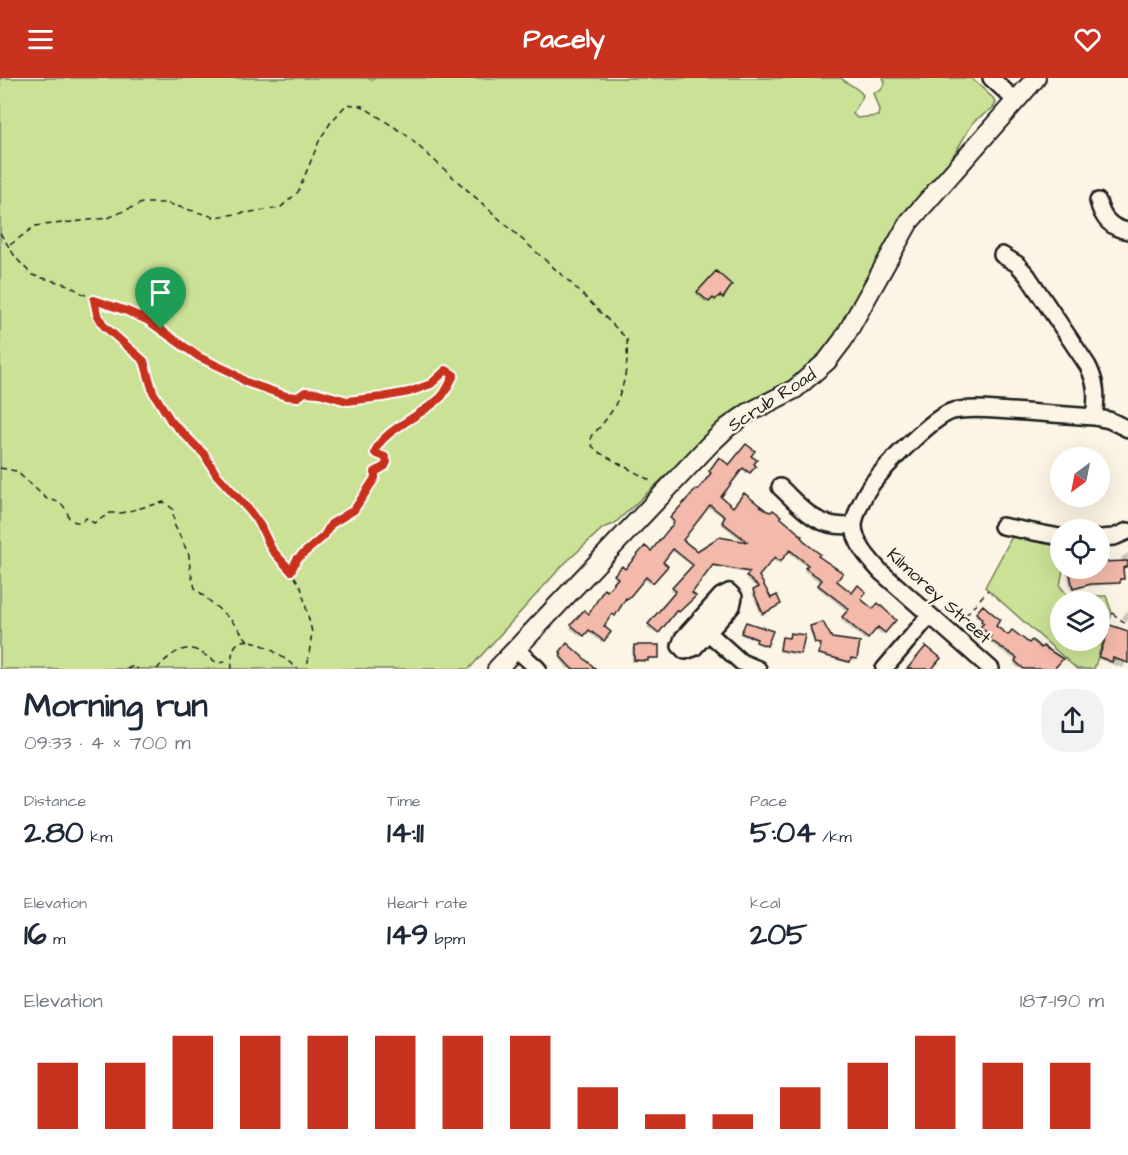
<!DOCTYPE html>
<html lang="en">
<head>
<meta charset="utf-8">
<style>
  :root { --surface:#fff; --page:#f2f2f3; --text:#1f2937; --muted:#747a83; --accent:#c8321e }
  body { margin:0; font-family:"Architects Daughter",sans-serif; background:var(--page); color:var(--text); height:100vh; display:flex; flex-direction:column; font-size:22px; white-space:nowrap }
  * { box-sizing:border-box; margin:0 }
  p { font-size:20px; color:var(--muted) }
  .icon { flex:none; width:33px; height:33px; fill:none; stroke:currentColor; stroke-width:2; stroke-linecap:round; stroke-linejoin:round }
  .map { position:relative; height:591px; overflow:hidden }
  .side { display:flex; flex-direction:column; background:var(--surface); flex:1 }
  .side>* { flex:none }
  .needle { width:39px; rotate:212deg }
  .tools { position:absolute; left:1050px; top:369px; display:grid; gap:12px }
  .tools a { display:grid; place-items:center; width:60px; height:60px; border-radius:50%; background:var(--surface); box-shadow:0 6px 24px #0002; font-size:30px }
  .pin { position:absolute; display:grid; place-items:center; width:51px; height:51px; color:#fff; margin:-62px -26px; border-radius:50% 50% 50% 0; rotate:-45deg; box-shadow:0 0 6px #0007 }
  .pin .icon { rotate:45deg }
  .round { display:grid; place-items:center; flex:none; width:63px; height:63px; border-radius:24px; background:var(--page) }
  .head { display:flex; align-items:center; justify-content:space-between; height:102px; padding:0 24px }
  h1 { font-size:33px; font-weight:700; line-height:45px }
  .metrics { display:grid; grid-template-columns:repeat(3,1fr); gap:9px; height:102px; padding:6px 24px }
  .metrics div { display:grid; align-content:center }
  .metrics b { font-size:30px; font-weight:700 }
  .metrics small { font-size:16px; font-weight:400 }
  .metrics p { font-size:16px }
  .chart { height:168px; padding:12px 24px }
  .chart p { display:flex; justify-content:space-between }
  .chart svg { width:100%; height:108px; margin-top:6px; stroke:var(--accent); stroke-width:6 }
  header { display:flex; justify-content:space-between; align-items:center; height:78px; padding:0 24px; background:var(--accent); color:#fff; font-size:27px; font-weight:700 }
  .map>svg:first-child { display:block }
</style>
</head>
<body>
<header><svg class="icon" aria-label="menu" viewBox="0 0 24 24"><path d="M4 6h16M4 12h16M4 18h16"/></svg>Pacely<svg class="icon" aria-label="heart" viewBox="0 0 24 24"><path d="M12 20l-8-8c-3-5 5-10 8-4 3-6 11-1 8 4z"/></svg></header>
<div class="map">
<svg width="1128" height="591" viewBox="0 0 1128 591">
  <rect width="100%" height="100%" fill="#fcf5e5"/>
  <filter id="ink" filterUnits="userSpaceOnUse"><feTurbulence type="fractalNoise" baseFrequency=".0167" numOctaves="2"/><feDisplacementMap in="SourceGraphic" scale="12" xChannelSelector="R" yChannelSelector="G"/><feConvolveMatrix kernelMatrix="1 2 1 2 8 2 1 2 1" color-interpolation-filters="sRGB"/></filter>
  <g filter="url(#ink)">
    <path fill="#cae196" stroke="#737e59" stroke-width="1.5" fill-rule="evenodd" d="M0,0H841C849,7 857,9 863,17C861,25 856,28 853,36L857,40L878,38L879,32L873,15L881,12L885,4L883,0H971L993,20L996,25L993,30L974,43L947,88L837,259L818,280L784,310L690,375L614,446L603,450L562,488L469,591H0Z
      M1014,455L1060,465V490L1063,491L1060,508L1068,518H1106L1112,535L1094,591H1077L985,509ZM1060,524H1100V562H1060Z"/>
    <path fill="#0003" fill-rule="evenodd" d="M367,0H376L372,4Z
      M717,195L730,208L720,221L717,218L712,223L710,221L706,225L696,216Z
      M749,378L754,388L747,396L741,391L719,420L733,430L816,478L835,503L873,533L894,542L882,556L875,551L865,562L841,542L848,534L817,509L821,505L804,493L807,489L787,473L777,485L772,481L757,498L770,522L780,526L761,537L752,515L758,511L746,501L750,496L710,488L690,515L693,518L676,535L674,533L656,556L647,549L675,516L671,513L693,489L671,472L661,484L652,504L650,506L643,500L613,537L611,539L609,537L602,548L609,554L601,564L587,553L581,559L570,550L584,534L588,537L617,503L614,500L622,490L625,493L651,475L671,450L673,445L670,443L694,415L698,414L711,398L708,395L717,383L729,389ZM707,428L725,441L721,446L745,465L697,475L681,462Z
      M1128,475V487L1122,491V500L1117,506L1088,508L1071,512L1066,490H1100V486L1123,485L1121,480Z
      M983,529L994,548L1058,591H1020L1014,586L1016,583L988,563L991,560L979,552L983,547L980,545L982,544L975,538Z
      M1128,532V544L1122,540Z
      M746,546L766,566L740,557Z
      M811,549L831,561L856,581L847,585L818,577L820,568L814,566L809,551Z
      M1111,549L1128,554V579L1123,590L1098,581Z
      M790,556L800,575L798,577L779,574L780,563L783,561L788,562Z
      M567,567L595,591H568L560,581L561,578L559,576Z
      M634,568L657,579L655,581H647L644,584H632V570Z"/>
    <path fill="#f3b9ab" stroke="#1c1c1c" stroke-width="1.5" fill-rule="evenodd" d="M716,193L732,207L723,220L720,217L715,222L713,220L709,224L697,214Z
      M746,366L755,373L751,378L757,382L754,386L756,388L750,395L743,390L721,419L733,429L744,415L767,433L771,434L773,432L781,438L780,439L802,458L801,459L807,466L820,476L818,478L843,495L837,503L852,515L858,507L866,514L861,521L873,531L878,525L896,542L885,555L878,549L868,561L842,539L849,531L818,507L822,502L805,490L808,487L790,472L780,484L775,479L759,498L771,520L777,517L781,526L763,536L753,512L759,509L746,498L750,494L713,487L692,515L696,518L679,534L677,532L659,555L648,546L676,513L672,510L693,487L673,471L663,484L668,488L653,505L646,499L628,521L626,520L615,538L612,536L604,548L611,554L604,563L589,552L584,558L571,547L584,532L589,536L604,511L607,513L618,500L614,497L622,488L625,491L645,468L651,473L673,446L674,443L670,440L696,411L698,412L711,395L709,393L719,379L729,387ZM710,427L725,439L722,444L748,464L719,459L697,473L683,462Z
      M1128,483V488L1123,490L1124,501H1120V505L1091,506L1073,511L1069,490H1100V484Z
      M983,527L1000,542L996,548L1008,557L1012,552L1029,565L1032,562L1041,570L1043,568L1063,581L1054,591H1024L1015,583L1017,580L989,561L991,558L980,549L984,545L981,543L982,541L976,535Z
      M746,544L773,553L767,568L756,564L757,561L741,555Z
      M823,544L832,560L860,564L857,581L851,580L850,584L819,576L821,566L815,565L810,548Z
      M1110,547L1128,553V585L1113,580L1112,584L1099,579Z
      M790,555L805,557L801,576L780,572L782,559L789,560Z
      M567,565L596,591H572L560,578L562,576L560,574Z
      M634,567H659V580H648V583L634,582Z
      M926,568L941,580L932,591H907Z"/>
    <g fill="none" stroke-linecap="round" stroke-linejoin="round">
      <defs>
        <path id="minor" d="M991,0L1016,23
          M1098,123C1102,140 1110,150 1128,153
          M1002,177L1017,186L1027,197L1088,288C1097,306 1097,319 1094,339
          M780,409C804,432 818,452 854,447
          M1002,448L1060,459
          M1100,460L1114,459L1128,453
          M729,514L734,519L732,528L694,570L685,573L680,568L683,560L721,518Z
          M701,548L741,584L758,591
          M516,571L538,591
          M884,591L930,537
          M991,591L881,494C870,482 854,465 854,447C855,437 862,422 867,413C879,394 933,338 953,333C972,329 993,332 1012,333C1039,335 1067,337 1094,339L1109,342L1128,351"/>
        <path id="major" d="M497,591L709,367L728,349L748,335L795,311L827,283L843,262L909,144L1036,0"/>
      </defs>
      <use href="#minor" stroke="#1c1c1c" stroke-width="20"/>
      <use href="#major" stroke="#1c1c1c" stroke-width="22"/>
      <path stroke="#1c1c1c" stroke-width="1.5" stroke-dasharray="6 4.5" stroke-linecap="butt" d="M0,155L16,180L32,197L68,207L94,222L127,233L147,242L199,279L231,294L246,305L286,319H298L305,314L319,315L347,323L383,319L409,314L431,306L446,292L454,297C450,304 447,312 442,318C427,335 378,354 375,375L385,379L387,384L385,388L375,394L374,400L354,432L331,446L324,458L298,481L291,493
        M10,167L35,148L108,140L142,125H166L214,139L280,130L298,114L320,61L331,44L347,26L362,28L405,56L574,208L627,261C629,300 620,331 591,358L592,368L600,375L653,404
        M94,223L97,236L104,248L144,283L153,313L171,343L204,377L216,396L249,432L260,447L272,472L291,493L301,509L312,554L307,591
        M0,390L16,393L48,422C61,422 66,429 69,440L75,444H82L86,440L94,445L110,435H121L164,424L173,431L174,446L189,477L190,492L195,510L231,542L249,564
        M1112,535L1128,547
        M959,545L988,512
        M127,591L133,588L138,591
        M157,591C166,580 183,565 198,573C206,577 211,582 219,585L229,583
        M232,591C227,536 278,575 298,591"/>
      <use href="#minor" stroke="#fcf5e5" stroke-width="15"/>
      <use href="#major" stroke="#fcf5e5" stroke-width="18"/>
    </g>
  </g>
  <g fill="none" stroke-linecap="round" stroke-linejoin="round" filter="url(#ink)">
    <defs>
      <path id="route" d="M94,222L127,233L147,242L199,279L231,294L246,304L286,318L298,319L305,314L319,315L347,323L382,319L409,314L431,306L446,292L454,297C450,304 447,312 442,318C427,335 378,354 375,375L385,379L387,384L385,388L375,394V400L354,432L331,446L324,458L297,481L291,493L272,472L260,447L249,432L216,396L204,376L171,343L153,314L144,283L104,248L97,236Z"/>
    </defs>
    <use href="#route" stroke="#fff" stroke-width="12"/>
    <use href="#route" stroke="#c8321e" stroke-width="8"/>
  </g>
  <g text-anchor="middle" dominant-baseline="central" stroke-width="5" stroke-linejoin="round" paint-order="stroke">
    <g font-size="18" fill="#1c1c1c" stroke="#fcf5e5">
      <text transform="translate(772 322) rotate(-33)">Scrub Road</text>
      <text transform="translate(939 518) rotate(42)">Kilmorey Street</text>
    </g>
  </g>
</svg>
<div class="tools">
<a><svg class="needle" viewBox="-14 -14 28 28"><path d="M0-13l5 13h-10z" fill="#e53935"/><path d="M0 13l5-13h-10z" fill="#747a83"/></svg></a>
<a><svg class="icon" aria-label="locate" viewBox="0 0 24 24"><circle cx="12" cy="12" r="6"/><path d="M12 2v4M12 18v4M2 12h4M18 12h4"/></svg></a>
<a><svg class="icon" aria-label="layers" viewBox="0 0 24 24"><path d="M12 4l9 5-9 5-9-5zM3 14l9 5 9-5"/></svg></a>
</div>
<div class="pin" style="left:161px;top:251px;background:#1e9e55"><svg class="icon" aria-label="arrive" viewBox="0 0 24 24"><path d="M6 21V4h12l-3 4 3 4H6"/></svg></div>
</div>
<section class="side">
<div class="head"><div><h1>Morning run</h1><p>09:33 · 4 × 700 m</p></div><a class="round"><svg class="icon" aria-label="share" viewBox="0 0 24 24"><path d="M12 15V3M7 8l5-5 5 5M5 13v7h14v-7"/></svg></a></div>
<div class="metrics">
<div><p>Distance</p><b>2.80<small> km</small></b></div>
<div><p>Time</p><b>14:11</b></div>
<div><p>Pace</p><b>5:04<small> /km</small></b></div>
</div>
<div class="metrics">
<div><p>Elevation</p><b>16<small> m</small></b></div>
<div><p>Heart rate</p><b>149<small> bpm</small></b></div>
<div><p>kcal</p><b>205</b></div>
</div>
<div class="chart"><p><span>Elevation</span>187–190 m</p>
<svg viewBox="0 0 160 44" preserveAspectRatio="none"><path d="M5 44V17M15 44V17M25 44V6M35 44V6M45 44V6M55 44V6M65 44V6M75 44V6M85 44V27M95 44V38M105 44V38M115 44V27M125 44V17M135 44V6M145 44V17M155 44V17"/></svg>
</div>
</section>
</body>
</html>
